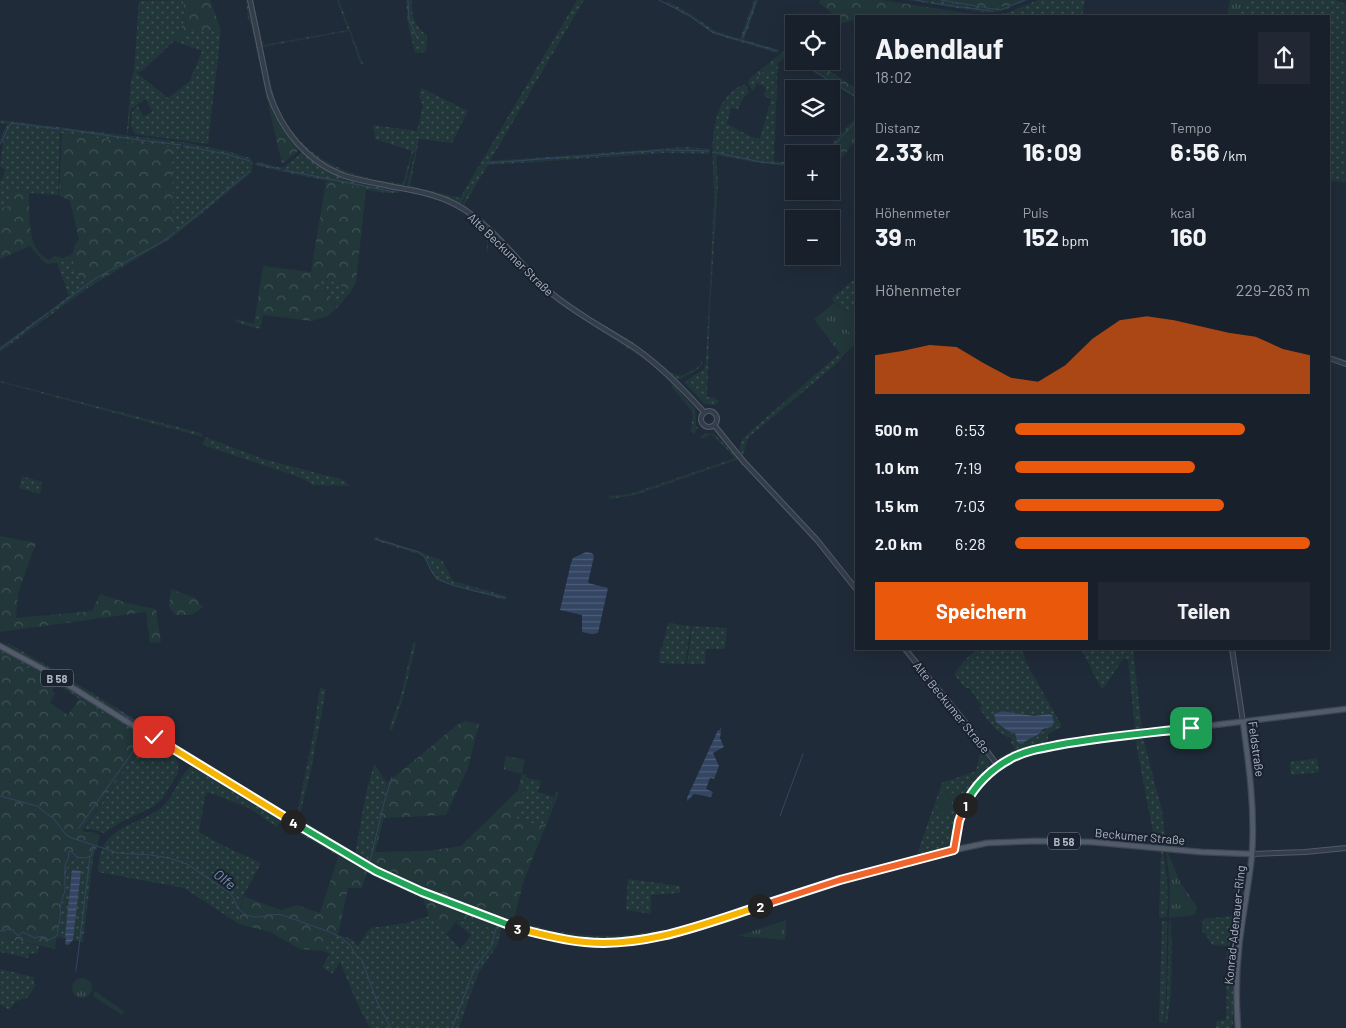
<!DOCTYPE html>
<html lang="de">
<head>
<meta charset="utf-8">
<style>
  :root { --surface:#18202b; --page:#212833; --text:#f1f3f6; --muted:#9fa3a9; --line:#363e47; --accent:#ea580c }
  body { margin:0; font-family:Barlow,sans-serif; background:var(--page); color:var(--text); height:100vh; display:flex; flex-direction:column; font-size:19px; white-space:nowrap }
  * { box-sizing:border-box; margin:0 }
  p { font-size:16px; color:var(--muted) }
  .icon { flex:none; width:28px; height:28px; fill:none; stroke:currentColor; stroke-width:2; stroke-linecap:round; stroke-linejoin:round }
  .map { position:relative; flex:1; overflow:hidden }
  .details { position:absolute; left:855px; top:15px; width:475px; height:635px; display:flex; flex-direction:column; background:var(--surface); border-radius:0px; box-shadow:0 5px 20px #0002,0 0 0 1px var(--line) }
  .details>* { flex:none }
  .buttons { position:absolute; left:785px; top:15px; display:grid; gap:10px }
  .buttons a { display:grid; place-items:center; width:55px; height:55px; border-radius:0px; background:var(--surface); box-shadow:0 5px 20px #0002,0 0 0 1px var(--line); font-size:25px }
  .pin { position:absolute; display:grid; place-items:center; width:42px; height:42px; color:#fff; margin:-21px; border-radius:10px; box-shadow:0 2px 8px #0006 }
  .km { position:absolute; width:25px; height:25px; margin:-12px; border-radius:50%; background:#222; color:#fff; font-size:14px; line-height:25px; text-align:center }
  .round { display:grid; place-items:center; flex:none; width:52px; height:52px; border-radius:0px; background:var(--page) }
  .summary { display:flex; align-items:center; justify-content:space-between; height:85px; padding:0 20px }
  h1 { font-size:28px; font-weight:700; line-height:38px }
  .figures { display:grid; grid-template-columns:repeat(3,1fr); gap:8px; height:85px; padding:5px 20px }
  .figures div { display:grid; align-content:center }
  .figures b { font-size:25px; font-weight:700 }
  .figures small { font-size:14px; font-weight:400 }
  .figures p { font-size:14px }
  .chart { height:140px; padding:10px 20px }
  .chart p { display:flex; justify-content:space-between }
  .chart svg { width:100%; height:90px; margin-top:5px; fill:var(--accent); opacity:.7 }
  .cta { display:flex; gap:10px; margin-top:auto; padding:10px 20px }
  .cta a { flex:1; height:58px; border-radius:0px; background:var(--accent); color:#fff; font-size:20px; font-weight:700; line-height:58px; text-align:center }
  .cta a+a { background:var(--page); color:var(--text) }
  ul { padding:0 20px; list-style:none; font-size:16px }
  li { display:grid; grid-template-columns:80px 60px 1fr; align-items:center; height:38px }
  li i { height:12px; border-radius:6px; background:var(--accent) }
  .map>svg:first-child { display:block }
</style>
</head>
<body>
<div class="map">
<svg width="1346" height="1028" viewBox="0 0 1346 1028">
  <defs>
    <pattern id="grass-dots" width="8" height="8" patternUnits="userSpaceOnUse" patternTransform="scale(1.25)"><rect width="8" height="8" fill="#22373a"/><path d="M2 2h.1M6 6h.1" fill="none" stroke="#405255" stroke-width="1.8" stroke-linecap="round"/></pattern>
    <pattern id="forest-crowns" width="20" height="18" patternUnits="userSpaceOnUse" patternTransform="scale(1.25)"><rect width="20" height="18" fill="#22373a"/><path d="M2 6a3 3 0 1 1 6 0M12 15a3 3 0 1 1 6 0" fill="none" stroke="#405255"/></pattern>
    <pattern id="park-tufts" width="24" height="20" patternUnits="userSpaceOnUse" patternTransform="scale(1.25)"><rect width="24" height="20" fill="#22373a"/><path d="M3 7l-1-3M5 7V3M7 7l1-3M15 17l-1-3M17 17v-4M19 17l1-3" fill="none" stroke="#405255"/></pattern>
    <pattern id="water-rules" width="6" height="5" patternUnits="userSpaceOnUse" patternTransform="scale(1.25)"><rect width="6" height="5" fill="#334562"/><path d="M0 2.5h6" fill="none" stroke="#4e5e77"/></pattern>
  </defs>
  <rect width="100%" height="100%" fill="#202b39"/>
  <path fill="url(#grass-dots)" fill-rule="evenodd" d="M183,0L186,18L174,41L142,71L136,72L168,98L189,82L202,51L179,43L188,30H221L208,144L135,134L131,127L132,112L138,106L143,116L152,112L146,99L131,109L128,133L126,134L127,129L131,82L134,71L139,1Z
    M246,0H248L272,108H269L251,24L248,19Z
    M251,0H253L263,45L348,30L337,0H339L363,64L361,65L349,31L263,47C267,67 270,88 278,107C299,158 351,179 403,184L412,151L375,139L373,125L417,131L423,105L419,97L421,88L468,111L452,143L419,139L410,186L460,198L577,0H584L490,161L685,147L710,149L709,154L666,153L488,165L464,205L492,229L540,278L559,295L590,317L631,341L672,373L681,376L699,367L702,360V364L698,369L681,379L675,378L660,366L569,305L552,292L490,229L462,206L469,190L460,205L409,188L407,185L415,152H413L405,185L403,187C385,184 367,181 350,176C312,164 282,132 271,93C267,78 264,63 261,48L262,45L260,44Z
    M406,0H412C411,15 414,26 427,35L426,52L415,53L408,24Z
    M754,0H758L744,40L780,50L777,53L714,34L690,17L666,4L667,1L689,13L715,31L740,39Z
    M908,0H935L983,8L1013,7L1000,11L987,13Z
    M1038,0H1085L1082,16H986L1007,13Z
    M1244,0H1335L1346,4V182L1329,181V16H1240Z
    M778,60L774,161L794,163V167L759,163L717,155L716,158L718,182L710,308L707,397H713L719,401L716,405L705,404L684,382L703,370L706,363C708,310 712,256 714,203C715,173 708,142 718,113C722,100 733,88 745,84L749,92L742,100L738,109L731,108L727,124L752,137L760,139L771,99L764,96L766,87L757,83L754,90H752L748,83Z
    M0,120L182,142L181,149H182L183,142L227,151L250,158L253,164L251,173L173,237L172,148L60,133L58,195L29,193L11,188V206L0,228V181L2,179L5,170L0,166L3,142L0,140L7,124L0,123Z
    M302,152L345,178L399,189V193C377,194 355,187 334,182C307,177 281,172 255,165L257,162H259L277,167H285Z
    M491,235L532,276L569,309L634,350L661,370L695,409L696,426L698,428L694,433L691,431L693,412L673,389L671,383L667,378L646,360L561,305L545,292L490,238L488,241L487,259V239Z
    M74,260L79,277L89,287L0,352V347L69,296L57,262Z
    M856,278V306L846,311L831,299Z
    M321,279L330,280L351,291L336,309L332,298L319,285L318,282Z
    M256,311L263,315L260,329L235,322L236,319L254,324Z
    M840,353L842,356L841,360L748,438L743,455L739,449L743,438Z
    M0,381L201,433L203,437L0,382Z
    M705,433L714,434L739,459L635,495L609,499V496L630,494L733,459L734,457L712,435H709L702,439L700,437Z
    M205,437L263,459L344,480L350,486L313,485L302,478L203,445Z
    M22,476L42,482L40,494L19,488Z
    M375,537L442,560L453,581L506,596L505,600L436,580L424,557L418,554L374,540Z
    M668,623L691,626L685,664L659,663L660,648H662Z
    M692,626L727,628L725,649H706L705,664H687Z
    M8,643L63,675L293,816L288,817L7,645Z
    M413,643H416L403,698L392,731L389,729L401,696Z
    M0,649L19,659L137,731L175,757L178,763V773L162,799L153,807L121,822L104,833L95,830L84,829L145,740L56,684L0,652Z
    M978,649H1021L1030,670L1061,724V727L1048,734V742L1020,749L1000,759L998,758L1015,749L1011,743L1012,738C997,735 988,720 979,708L982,706L969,688H965L954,674L967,658ZM1002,711L1034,716L1049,714L1054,723C1052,727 1026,740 1020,744L1017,742L1015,733L1008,731L996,722L998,712Z
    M1081,649H1133L1142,729L1135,730L1128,659H1123L1103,689L1100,686Z
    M320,688L326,689L311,770L299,818L354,852L353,853L297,822L296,819L313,736Z
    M1143,737L1162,811L1166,845L1155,843L1135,738Z
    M981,749L991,764V769C977,781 966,791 959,808C956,815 953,842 948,845C940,850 926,851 917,854L942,783L976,771Z
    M1317,758L1319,772L1291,775L1290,762Z
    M374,764L387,783L368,863L355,855L365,798Z
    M190,767H193L339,854L338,856L280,822L277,827L249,808L208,792L205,796L199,832L220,844L261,863L242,898L239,924L184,888L98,872C99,865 99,856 102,849C113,823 146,823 164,805C175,794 179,777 190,767Z
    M526,778L541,781L538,792L554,797L544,825L528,823L516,819Z
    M1161,852H1163C1168,874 1168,895 1167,917L1159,918Z
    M75,858L93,859L83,942L73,940V938L80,871L71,887L65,936L66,939L58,937L68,862Z
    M628,879L680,886V893L651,895V914L626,910Z
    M1241,885L1233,972V1025L1231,1028H1216V1021L1226,1020L1227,946L1212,945L1205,933L1202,932L1203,919L1233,916L1235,887Z
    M429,916L460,949L471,935L456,923L457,921L473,922L490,928L492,922L501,925C501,950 487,956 478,975C471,992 465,1011 459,1028H370L357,1003L340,962L332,974L322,967L330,954L323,951L338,935L352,939L358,946L370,928L406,923Z
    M516,921C565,936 613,941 664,929L662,931C612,944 565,939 516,924Z
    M1162,921H1167L1166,999L1163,1022H1159Z
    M1169,921H1171V936L1172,937L1171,992L1167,1023H1164L1167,999Z
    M0,937L39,946L37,954L29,953L28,958L0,952Z
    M0,969L34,977V983L36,985L27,998L16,1001L9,1010L0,1004Z"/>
  <path fill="url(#forest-crowns)" d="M183,0H210L221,30H189L179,43L174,41L186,18Z
    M820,0H881L986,16H856V19L840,24L832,13L819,3Z
    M935,0H1029C999,14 966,5 935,0Z
    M790,46L794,49V60L786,57L748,83L750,78Z
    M795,61H814L856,88V98Z
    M269,108H272L284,129L298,147L297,152L282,164Z
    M856,117V141L842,157L837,170H831V154H823Z
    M62,133L172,148L173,237L89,287C80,278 75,273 73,260L48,264L42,260L30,246L0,259V208L11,206V188L29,193C30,214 26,250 49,260L54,256L63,258L73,254L74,246L79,239L70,201L59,195Z
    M326,181L366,189L356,283L351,291L330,280L321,279L318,282L319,285L332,298L336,309L326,317L312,321L263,315L256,311L263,266L311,272Z
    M0,536L36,543L18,593L16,618L92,611L100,594L127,603L156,609L161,642L150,643L146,612L0,632Z
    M171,589L195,598L203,607L191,615H175L169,607Z
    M0,652L56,684L52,691L55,693L50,703L68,715L79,699L145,740L83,829L84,832H93L99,835C100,841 95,852 93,859L74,858L68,862L55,949L0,937Z
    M466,721L479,724L468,768L446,815L384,818L375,852L427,851L461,846L518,790L522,774L527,775L517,819L528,823L544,825L556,792L559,793L524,880L513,923L423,889L368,863L387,783L457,725Z
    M339,854C388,881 440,902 492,922L490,928L473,922L457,920L446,935L429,916L423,899L367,873L362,888H348L338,935L323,951L300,949L270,932L239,924L243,896L281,910L297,905L320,913Z"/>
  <path fill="url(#park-tufts)" d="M1230,0H1244L1240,16H1227Z
    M834,303L846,311L856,306V344L842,356L814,319Z
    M506,756L525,760L522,774L503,769Z
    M1166,853H1168L1180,882L1197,907L1195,915L1169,918L1170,882Z
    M786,920L785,940L738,936Z
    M72 988a10 10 0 1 1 20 0a10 10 0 1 1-20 0Z
    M95,991L125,1012L122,1015L93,996Z"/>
  <path fill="#22373a" d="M856,312V334L853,337L842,325Z
    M943,790L955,794L948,815L936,811Z"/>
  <path fill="url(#water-rules)" d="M586,552L592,553L594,556L588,583L608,588L598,633L592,634L582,632V615L560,610L571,563L573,558Z
    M1002,711L1034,716L1049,714L1052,715L1054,723L1051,727L1043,729L1039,734L1020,744L1017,742L1015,733L1008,731L996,722L994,714Z
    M718,730L721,731L720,738L724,747L713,753L719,766L714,779L710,778L706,789L713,792L711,797L694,794L687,801V798Z
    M72,870L81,871L73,940L68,945L65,944L66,939L65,936Z"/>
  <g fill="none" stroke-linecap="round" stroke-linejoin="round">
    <path stroke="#334562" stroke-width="1" d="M408,0L409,20L418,39
      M659,0L690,16L712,32L738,40
      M915,0L927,2
      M941,0L1000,10L1025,0
      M931,3L992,11
      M1008,14L1020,16
      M1024,16H1036
      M743,37L756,1
      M740,40L777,51
      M783,52L794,58
      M799,61L832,82
      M834,83L856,97
      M63,129L146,141
      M148,141L181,145
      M0,144L11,123L59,129
      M184,146L226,154L250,161
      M666,150L709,151
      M714,152L761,162L794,165
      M826,154L856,121
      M573,157L663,150
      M486,163L570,157
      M257,164L280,169
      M284,170L394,192L395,190
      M177,231L250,171
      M51,311L96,278L162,242L174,233
      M0,349L48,313
      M375,539L419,552C429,558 428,571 437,578C449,587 489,594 506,598
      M119,711L147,729
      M719,733L721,728
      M201,762L202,761L291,816
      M0,796L37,806L55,820L66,835L72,838L118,853L151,855L169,858L187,864L230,893C235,899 235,905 240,910C254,924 268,912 282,915L330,932L340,937L350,945L355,954L362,960L377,1002L391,1028
      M780,816L803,754
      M297,819L353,852
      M78,829L141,740
      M356,854L370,861L384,803L392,777
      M0,931H4L7,929L13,930L18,936L23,932L35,938L42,936L46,941L57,936L60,919L61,903L65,890V865L68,859L69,851H71L77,857L85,858L91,856L94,846
      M76,971L90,857
      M452,1028L475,967L491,947L496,929"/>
    <defs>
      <path id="minor" d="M250,0L269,93C281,129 306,161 342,175C359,181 377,183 394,187C419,191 444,196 465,210C498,232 521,266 550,292C576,314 606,329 635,348C661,366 683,389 704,412
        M1329,358L1346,364
        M701 419a8 8 0 1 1 16 0a8 8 0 1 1-16 0Z
        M714,425L744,462
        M746,464L817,540L856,589
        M905,649L969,727L998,766
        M1232,649L1243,722
        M1252,854L1305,852L1346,848"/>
      <path id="major" d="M0,646L41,668L198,766L318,838L376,871L422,892L513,927L566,940L608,943L654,937L717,919L840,880L954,850L987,843L1036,841L1091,842L1201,852L1252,854
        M954,850C959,810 973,777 1011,758C1030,749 1054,746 1075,742L1346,709
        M1238,1028C1236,1001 1236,975 1239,948C1242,917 1249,886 1252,854C1255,809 1249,766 1243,722"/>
    </defs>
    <use href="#minor" stroke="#525a67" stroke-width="6"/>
    <use href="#major" stroke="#3d4653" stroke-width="7"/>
    <use href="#minor" stroke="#343d4a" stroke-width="4"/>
    <use href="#major" stroke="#525b6a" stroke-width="4.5"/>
  </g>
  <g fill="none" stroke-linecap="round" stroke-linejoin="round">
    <defs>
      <path id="split-1" d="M965,805C974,786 991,769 1010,759C1024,751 1042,748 1058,745C1102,737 1147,733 1191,728"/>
      <path id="split-2" d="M760,906L840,880L954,850L959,821L965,805"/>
      <path id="split-3" d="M517,928C539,934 562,940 585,942C645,948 704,924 760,906"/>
      <path id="split-4" d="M293,822L376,871L422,892L517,928"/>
      <path id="split-5" d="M154,737L293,822"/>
    </defs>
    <use href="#split-1" stroke="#fff" stroke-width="10"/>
    <use href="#split-2" stroke="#fff" stroke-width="10"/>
    <use href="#split-3" stroke="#fff" stroke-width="10"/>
    <use href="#split-4" stroke="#fff" stroke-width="10"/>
    <use href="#split-5" stroke="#fff" stroke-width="10"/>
    <use href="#split-1" stroke="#22a559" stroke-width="6"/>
    <use href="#split-2" stroke="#f0652b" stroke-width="6"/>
    <use href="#split-3" stroke="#f5b400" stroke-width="6"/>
    <use href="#split-4" stroke="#22a559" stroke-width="6"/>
    <use href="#split-5" stroke="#f5b400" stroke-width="6"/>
  </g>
  <g text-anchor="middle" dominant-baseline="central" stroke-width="4" stroke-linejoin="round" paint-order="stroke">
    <g fill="#19222e" stroke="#828a98" stroke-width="1">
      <rect x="41" y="669.5" width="32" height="17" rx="4"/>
      <rect x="1048" y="832.5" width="32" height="17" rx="4"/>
    </g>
    <g font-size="11" font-weight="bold" fill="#afb7c6">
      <text x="57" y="678">B 58</text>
      <text x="1064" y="841">B 58</text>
    </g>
    <g font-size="12" fill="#afb7c6" stroke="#19222e">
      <text transform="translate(511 254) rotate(44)">Alte Beckumer Straße</text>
      <text transform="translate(952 707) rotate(51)">Alte Beckumer Straße</text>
      <text transform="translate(1257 749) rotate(82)">Feldstraße</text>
      <text transform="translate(1140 836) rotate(5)">Beckumer Straße</text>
      <text transform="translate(1234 925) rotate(-84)">Konrad-Adenauer-Ring</text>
    </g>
    <g font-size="14" font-style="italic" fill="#758db0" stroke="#19222e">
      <text transform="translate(225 879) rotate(38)">Olfe</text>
    </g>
  </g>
</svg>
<div class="buttons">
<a><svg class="icon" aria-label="locate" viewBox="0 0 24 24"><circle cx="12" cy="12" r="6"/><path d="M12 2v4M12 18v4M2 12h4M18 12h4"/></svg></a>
<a><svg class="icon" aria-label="layers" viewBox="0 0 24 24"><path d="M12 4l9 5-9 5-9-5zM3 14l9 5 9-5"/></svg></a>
<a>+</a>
<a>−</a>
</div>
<div class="pin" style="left:1191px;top:728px;background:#1e9e55"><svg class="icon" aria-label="arrive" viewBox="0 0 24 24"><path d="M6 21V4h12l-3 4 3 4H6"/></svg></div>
<div class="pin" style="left:154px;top:737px;background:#d93025"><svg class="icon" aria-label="check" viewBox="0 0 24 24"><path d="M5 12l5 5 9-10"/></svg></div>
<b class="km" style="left:965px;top:805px">1</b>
<b class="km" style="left:760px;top:906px">2</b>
<b class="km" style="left:517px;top:928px">3</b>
<b class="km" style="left:293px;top:822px">4</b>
<section class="details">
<div class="summary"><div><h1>Abendlauf</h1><p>18:02</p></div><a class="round"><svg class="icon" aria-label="share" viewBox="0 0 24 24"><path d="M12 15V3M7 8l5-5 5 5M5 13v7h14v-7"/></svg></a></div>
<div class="figures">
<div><p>Distanz</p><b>2.33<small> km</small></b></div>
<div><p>Zeit</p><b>16:09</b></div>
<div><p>Tempo</p><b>6:56<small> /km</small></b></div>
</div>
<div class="figures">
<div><p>Höhenmeter</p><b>39<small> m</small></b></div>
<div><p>Puls</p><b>152<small> bpm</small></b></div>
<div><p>kcal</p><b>160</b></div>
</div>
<div class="chart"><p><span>Höhenmeter</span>229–263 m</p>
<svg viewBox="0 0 160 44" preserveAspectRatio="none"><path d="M0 44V25L10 23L20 20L30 21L40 29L50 36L60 38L70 30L80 17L90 8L100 6L110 8L120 11L130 14L140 16L150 22L160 25V44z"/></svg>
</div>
<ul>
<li><b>500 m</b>6:53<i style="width:78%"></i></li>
<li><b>1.0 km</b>7:19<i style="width:61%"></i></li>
<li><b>1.5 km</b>7:03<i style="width:71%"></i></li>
<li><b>2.0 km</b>6:28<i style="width:100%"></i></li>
</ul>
<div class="cta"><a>Speichern</a><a>Teilen</a></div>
</section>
</div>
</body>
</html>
